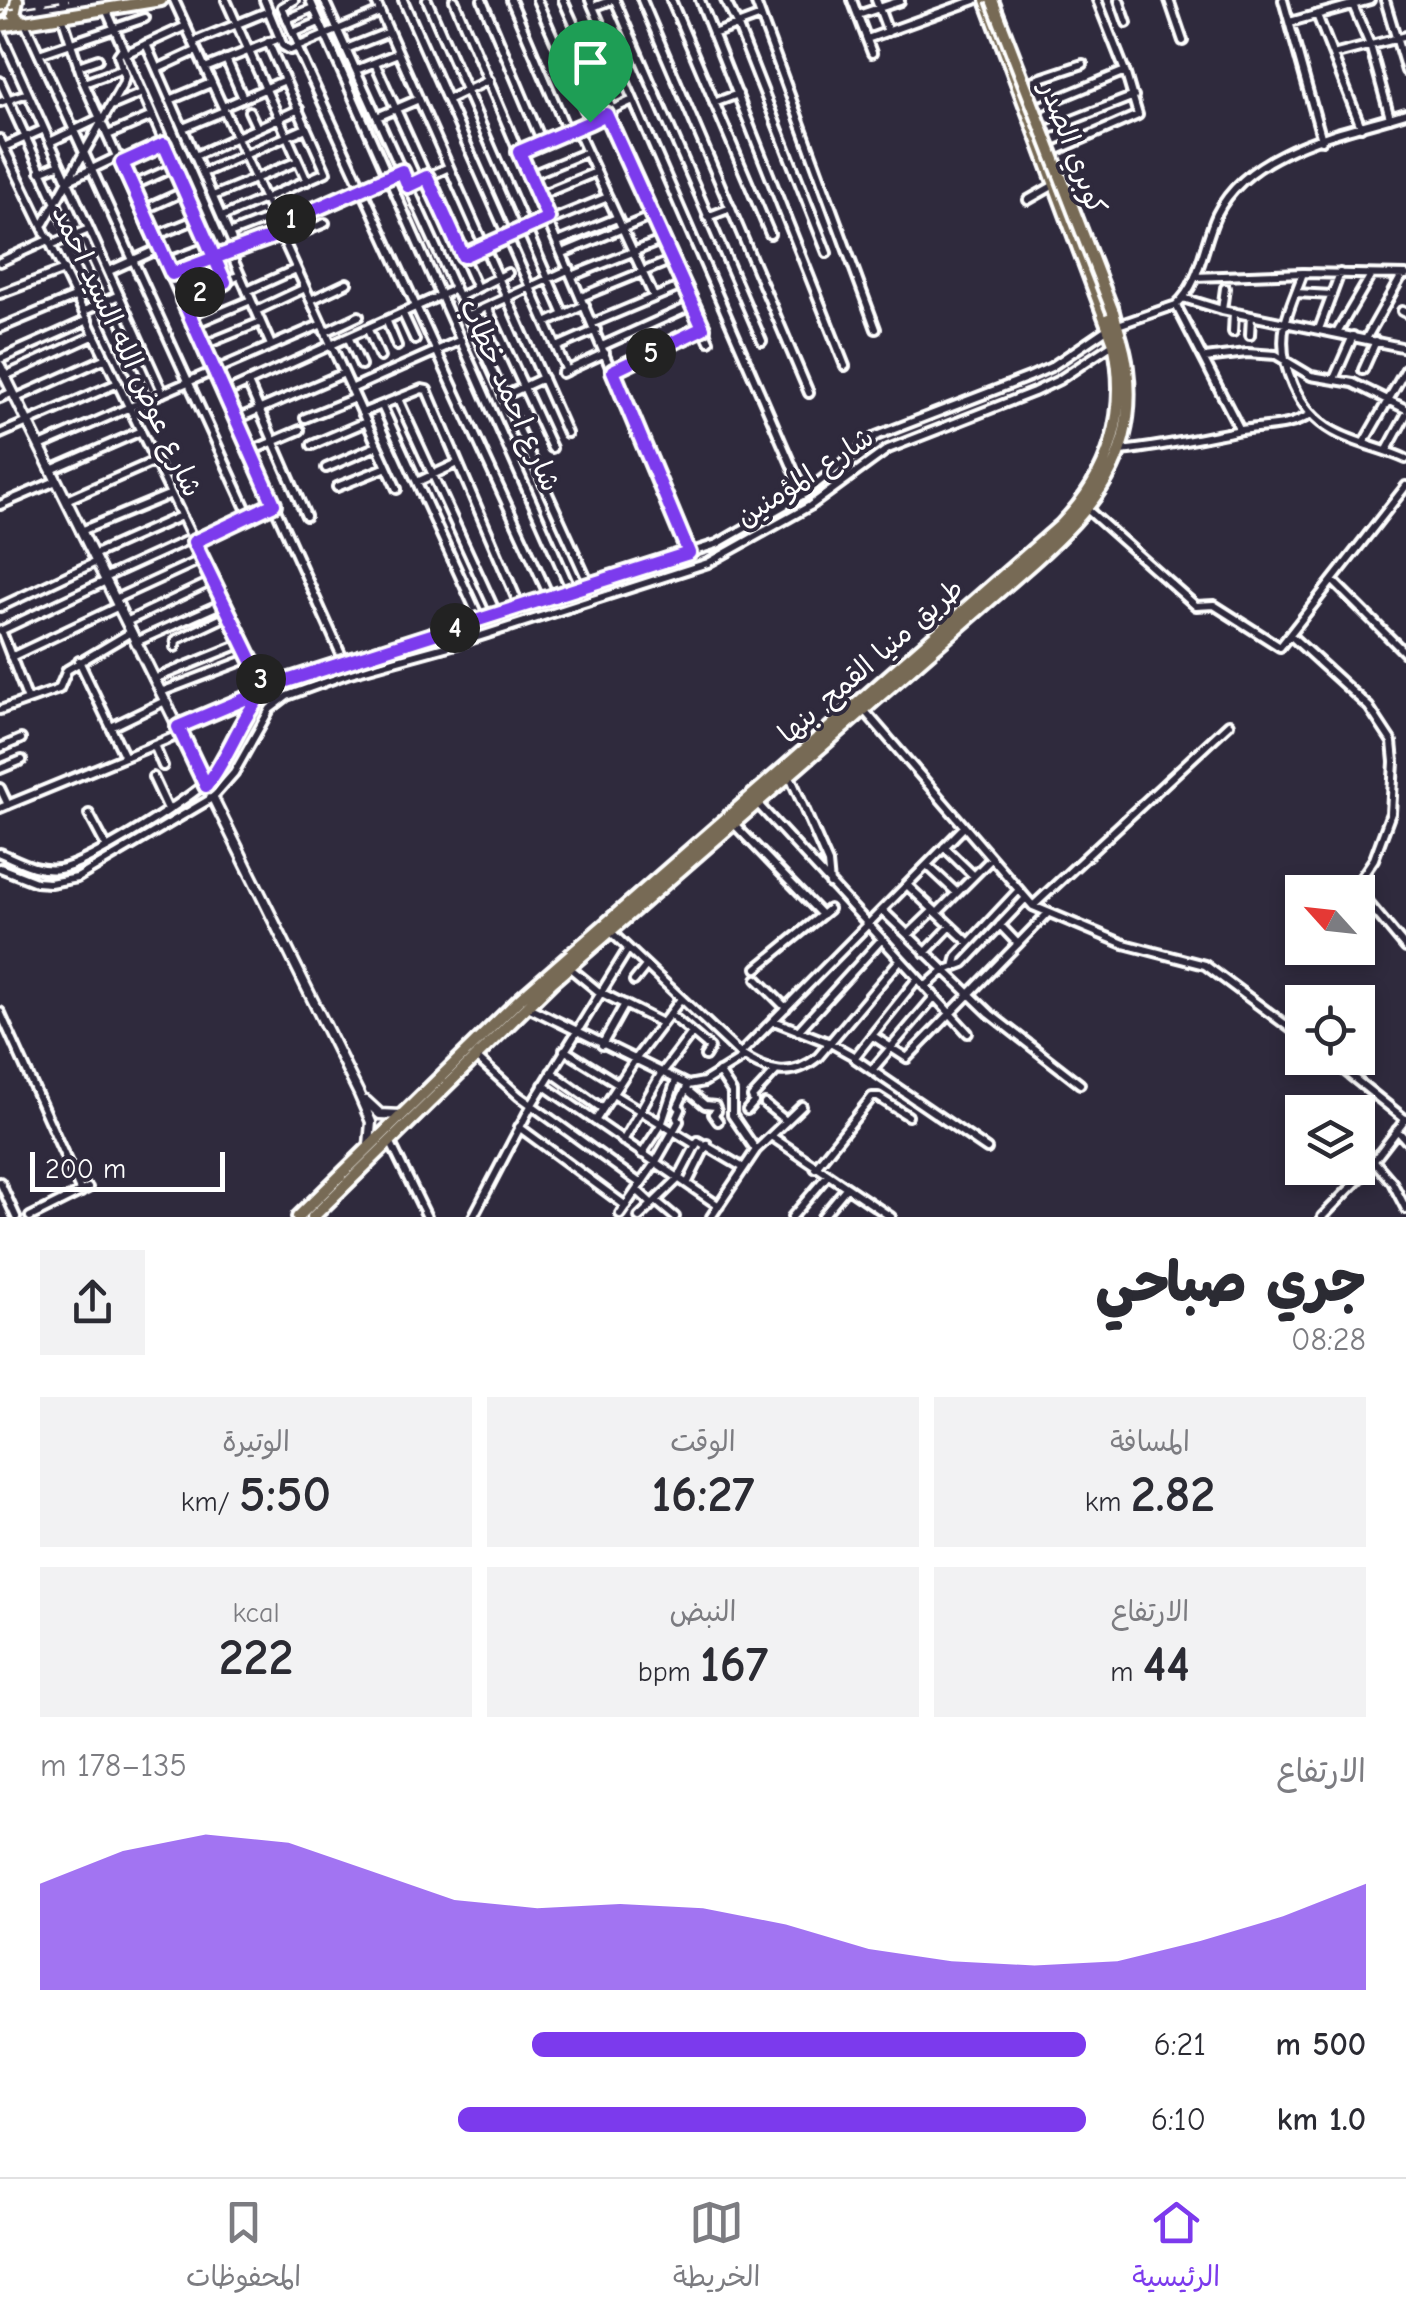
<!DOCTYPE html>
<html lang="ar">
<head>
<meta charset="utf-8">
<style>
  :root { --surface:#fff; --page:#f2f2f3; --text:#2b2b33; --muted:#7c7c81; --line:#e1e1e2; --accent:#7c3aed }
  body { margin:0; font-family:"Comic Neue","Playpen Sans Arabic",sans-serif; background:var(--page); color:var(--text); direction:rtl; height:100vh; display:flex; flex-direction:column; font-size:38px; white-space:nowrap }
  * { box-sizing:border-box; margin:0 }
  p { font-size:32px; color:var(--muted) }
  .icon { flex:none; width:55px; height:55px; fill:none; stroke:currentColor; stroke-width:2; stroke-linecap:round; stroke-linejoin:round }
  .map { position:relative; height:1217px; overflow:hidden; direction:ltr }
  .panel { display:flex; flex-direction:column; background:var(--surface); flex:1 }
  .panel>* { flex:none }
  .needle { width:65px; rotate:297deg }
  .buttons { position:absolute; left:1285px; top:875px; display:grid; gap:20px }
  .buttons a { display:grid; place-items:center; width:90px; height:90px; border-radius:0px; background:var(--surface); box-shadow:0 5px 15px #0003; font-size:50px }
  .scale { position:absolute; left:30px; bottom:25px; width:195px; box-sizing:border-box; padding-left:10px; border:5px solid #fff; border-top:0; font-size:28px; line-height:35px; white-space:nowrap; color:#fff; -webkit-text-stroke:8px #2f2a3d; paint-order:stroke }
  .pin { position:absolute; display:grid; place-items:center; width:85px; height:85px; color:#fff; margin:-102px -42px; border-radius:50% 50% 50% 0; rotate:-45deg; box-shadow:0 0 10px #0007 }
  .pin .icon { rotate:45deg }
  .km { position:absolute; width:50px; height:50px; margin:-25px; border-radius:50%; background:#222; color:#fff; font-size:28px; line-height:50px; text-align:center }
  .round { display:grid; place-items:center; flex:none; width:105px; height:105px; border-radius:0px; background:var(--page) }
  .summary { display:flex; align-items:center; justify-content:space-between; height:170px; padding:0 40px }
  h1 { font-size:55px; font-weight:800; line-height:75px }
  .figures { display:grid; grid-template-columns:repeat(3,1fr); gap:15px; height:170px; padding:10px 40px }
  .figures div { display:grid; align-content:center; border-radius:0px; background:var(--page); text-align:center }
  .figures b { font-size:50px; font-weight:800 }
  .figures small { font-size:28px; font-weight:400 }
  .figures p { font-size:28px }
  .chart { height:280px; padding:20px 40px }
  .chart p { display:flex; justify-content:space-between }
  .chart svg { width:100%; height:180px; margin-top:10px; fill:var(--accent); opacity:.7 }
  ul { padding:0 40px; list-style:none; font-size:32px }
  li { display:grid; grid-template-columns:160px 120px 1fr; align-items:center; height:75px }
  li i { height:25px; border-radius:12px; background:var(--accent) }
  .menu { display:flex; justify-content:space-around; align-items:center; height:140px; border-top:2px solid var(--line); background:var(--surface); font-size:28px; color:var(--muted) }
  .menu a { display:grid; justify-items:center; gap:5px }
  .menu .selected { color:var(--accent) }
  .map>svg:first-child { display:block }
</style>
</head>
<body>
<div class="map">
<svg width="1406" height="1217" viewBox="0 0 1406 1217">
  <rect width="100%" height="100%" fill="#2f2a3d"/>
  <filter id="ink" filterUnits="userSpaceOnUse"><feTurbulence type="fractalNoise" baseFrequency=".01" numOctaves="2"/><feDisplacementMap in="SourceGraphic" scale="20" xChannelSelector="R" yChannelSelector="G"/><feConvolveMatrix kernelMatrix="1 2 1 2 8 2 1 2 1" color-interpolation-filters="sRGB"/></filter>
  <g filter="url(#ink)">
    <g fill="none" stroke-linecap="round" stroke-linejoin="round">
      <defs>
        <path id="minor" d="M174,0L397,489
          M226,0L307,181
          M264,0L283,46L290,50L380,12
          M294,0L282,7L299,46
          M310,0L571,590
          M324,0L589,584
          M375,0L567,433
          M403,0L567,371
          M427,0L564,315
          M454,0L689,553
          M482,0L542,142
          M511,0L567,131
          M537,0L590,121
          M563,0L613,111
          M590,0L804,494
          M615,0L762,341
          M642,0L809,393
          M671,0L770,234
          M700,0L845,366
          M725,0L737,24L827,253
          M755,0L876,329
          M852,0L872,53
          M876,0L888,32
          M1119,0L1127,23
          M1169,0L1183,41
          M1283,0L1322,140
          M1385,0L1406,71
          M1353,5L1370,45L1390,118
          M593,7L612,0
          M106,9L225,282
          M858,15L900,1
          M1317,15L1361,127
          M62,16L84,83L344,661
          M287,19L313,8
          M1290,22L1370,0
          M25,23L249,515
          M0,31L163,393
          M293,33L319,22
          M713,34L761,16
          M867,39L975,0
          M193,42L269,11
          M146,44L236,250
          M297,47L550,598
          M346,49L389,32
          M39,54L145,18
          M125,54L186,26
          M1333,55L1406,36
          M226,59L243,98
          M375,63L477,288
          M78,66L98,59
          M205,68L280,38
          M157,69L196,51
          M356,70L398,53
          M0,81L146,400
          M1029,82L1083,64
          M84,83L123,69
          M170,100L211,83
          M447,100L489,80
          M0,102L28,93
          M714,103L738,94
          M111,106L142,93
          M223,107L285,80
          M1038,107L1125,71
          M249,111L257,128
          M606,114L709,341
          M377,117L419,99
          M183,128L224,111
          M576,128L654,297
          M1047,130L1134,96
          M108,135L152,116
          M0,139L266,691L178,727
          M50,142L100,118
          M4,147L44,129
          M1055,151L1138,115L1125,71L1097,0
          M519,152L633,100
          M195,156L299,109
          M122,163L165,144
          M40,172L60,164
          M203,173L306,128
          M529,176L587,152
          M69,180L119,156
          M132,186L174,167
          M408,186L449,167
          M213,196L298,161
          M538,196L596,172
          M1028,200L1056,184
          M143,210L185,191
          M222,217L326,172L268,42
          M707,217L731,208
          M549,221L608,197
          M44,223L123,84L125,76L118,55L123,48
          M277,226L402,171
          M229,234L273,217
          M155,236L197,219
          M283,240L325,223
          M558,242L617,218
          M53,244L89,229
          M230,252L271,345
          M563,253L652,216
          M463,256L547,218
          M0,262L50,239
          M166,262L209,246
          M191,267L201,292
          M109,271L160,248
          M1303,273C1297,290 1289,307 1285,324C1277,363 1298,412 1333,431C1356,444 1383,448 1406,459
          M172,274L280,233
          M572,276L663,240
          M1195,277L1303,273L1406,275
          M247,291L296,269
          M1296,293L1332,295
          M0,294L64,270
          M459,297L508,273
          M581,297L672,260
          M1183,298L1222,310L1406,348
          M183,300L240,275
          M311,300L347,283
          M1176,305L1240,430
          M487,307L552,448
          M1222,310L1225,288
          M84,311L119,295
          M256,311L305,288
          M1402,311L1406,313
          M403,314L415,340
          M467,316L570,269
          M387,322L397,346
          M546,323L585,305
          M593,323L684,285
          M194,324L251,300
          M1118,325L1176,305C1201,283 1203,243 1217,214C1250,148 1342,133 1406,113
          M0,328L77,296
          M1319,329L1340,273
          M368,330L380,357
          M325,332L359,316
          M1233,332L1234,312
          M1337,333L1371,275
          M1250,335L1251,316
          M349,339L361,365
          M1366,339L1402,275
          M204,345L261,322
          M602,346L693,305
          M557,347L596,330
          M1205,358L1247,353L1276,355L1311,376L1353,383L1406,409
          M0,359L88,320
          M1363,370L1376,341
          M613,371L703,327
          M562,373L605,353
          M5,376L95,335
          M1334,379L1353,336
          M248,383L306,516
          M351,389L461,340
          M225,393L455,289
          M504,396L543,378
          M0,398L13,392
          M16,398L106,358
          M398,399L497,615
          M382,406L480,620
          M362,413L422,389L427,390L520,607
          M305,418L355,398
          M237,419L344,373
          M0,434L118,383
          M1364,442L1406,369
          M312,445L366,422
          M40,446L322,324
          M1387,450L1406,415
          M251,451L300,430
          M1120,451C1161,447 1196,439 1236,431C1263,425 1286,430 1311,414
          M326,468L377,446
          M51,470L141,431
          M417,482L458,463
          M337,487L387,467
          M66,500L155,461
          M0,505L56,481
          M1088,510L1196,606L1214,605L1280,647L1406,486
          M81,531L171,494
          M194,542L274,504
          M93,555L181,516
          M104,578L192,538
          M1333,581L1406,654
          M115,599L202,559
          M0,607L96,562
          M126,622L212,581
          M1,630L28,700
          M0,631L106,581
          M1290,635L1369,707L1392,742L1394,762L1391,813L1374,859L1355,887L1406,948
          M136,642L223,603
          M175,647L176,640L229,615
          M11,657L119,606
          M79,661L125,757
          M154,679L243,643
          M161,692L250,658
          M0,710L59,689L67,670L131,632
          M864,710L1033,906L1124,944L1205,965L1302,1037
          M111,727L165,701
          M154,745L163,766
          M0,748L21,739
          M0,769L22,760
          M790,776L828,863L830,884
          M153,777L168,809
          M0,788L8,805
          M757,803L968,1033
          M0,808L181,734
          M89,814L106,846
          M734,824L822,915
          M944,847L974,876
          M0,853C19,861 37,872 59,869C85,866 198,795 215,774C238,746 245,706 274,685L717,544L804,494L876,436L1029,377L1051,367L1107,329
          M927,865L957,893
          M0,868L36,882L50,883L77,878L212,798L234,773L270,709L287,696L350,673L456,644L708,563L810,506L888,449L1034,392L1059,380L1113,344
          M907,885L969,943
          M1033,906L1229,724
          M882,910L990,1014L1080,1084
          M937,913L991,859
          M1000,925L1018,944
          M610,931L740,1054C767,1072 791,1079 818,1057L900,960
          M908,935L934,910
          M925,953L951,926
          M954,967L957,956L1018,891
          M570,968L598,991L662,1023
          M757,968L829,909
          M757,979L786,1008
          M634,981L646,966
          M925,987L943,971L964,963L1025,899
          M526,1006L688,1085L704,1082L744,1057
          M0,1012L81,1192
          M670,1014L710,1048L705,1056
          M774,1021L830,1043L855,1057L917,979
          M798,1031L881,940
          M873,1036L907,1058L1047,914
          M602,1045L625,1004
          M564,1050L619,1084
          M740,1054L964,827
          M476,1057L519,1096L641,1184
          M854,1058L987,1149
          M1329,1058L1406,1120
          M872,1070L934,997
          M551,1072L603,1109
          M719,1072L732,1092V1115L756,1150
          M543,1085L719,1206
          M686,1089L705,1105L715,1106L717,1111L713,1114L718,1121
          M613,1094L696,1145
          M765,1104L786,1121
          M747,1110L754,1102L752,1097L776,1071
          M595,1121L634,1061L681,999
          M519,1127L626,1206
          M1397,1130L1406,1140
          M771,1136L891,1217
          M390,1141L427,1217
          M623,1141L661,1074L692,1033
          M642,1154L661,1125L676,1080
          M1374,1161L1392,1182L1406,1209
          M815,1168L872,1097H878L908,1116
          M0,1182L16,1217
          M687,1184L707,1144
          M637,1190L652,1204
          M656,1201L675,1217
          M620,1214L655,1163L679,1121L677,1118L681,1109L678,1106L688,1085
          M30,1217L88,1188
          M473,1217L531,1106L628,949
          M639,1217L678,1179L698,1141L742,1167
          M711,1217L756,1150L802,1106
          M792,1217L827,1176
          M822,1217L846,1188
          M1322,1217L1362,1176L1406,1119"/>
        <path id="tertiary" d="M0,366L359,1094L371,1122L369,1145
          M366,1101L380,1114L401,1115"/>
        <path id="primary" d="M17,0L14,15L24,22
          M0,10L4,0
          M0,26L161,0"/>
        <path id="trunk" d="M298,1217L520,999L1061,525C1110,475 1129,412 1114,343L986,0
          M313,1217L553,981L1032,563C1094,507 1138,458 1127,368C1125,346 1116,327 1112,307"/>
      </defs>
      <use href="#minor" stroke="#fff" stroke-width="14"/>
      <use href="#tertiary" stroke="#fff" stroke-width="15"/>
      <use href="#primary" stroke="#fff" stroke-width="18"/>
      <use href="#trunk" stroke="#fff" stroke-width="18"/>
      <use href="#minor" stroke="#2f2a3d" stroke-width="6"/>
      <use href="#tertiary" stroke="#2f2a3d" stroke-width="8"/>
      <use href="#primary" stroke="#776a54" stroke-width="10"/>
      <use href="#trunk" stroke="#776a54" stroke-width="10"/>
      <path stroke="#fff" stroke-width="2.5" stroke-dasharray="15 8" stroke-linecap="butt" d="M0,11L69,0"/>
      <defs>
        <path id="trunk-bridge" d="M992,0L1113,312"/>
      </defs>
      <use href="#trunk-bridge" stroke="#fff" stroke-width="18" stroke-linecap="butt"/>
      <use href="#trunk-bridge" stroke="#776a54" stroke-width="10"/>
    </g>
  </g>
  <g fill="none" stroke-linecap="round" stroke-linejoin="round" filter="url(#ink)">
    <defs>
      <path id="route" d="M590,122L519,152L548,218L463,256L427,177L408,186L402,171L277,226L280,234C244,247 208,260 172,274L122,163L164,144C184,190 205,236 225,282L183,300L274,504L194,542L266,690C240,717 230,756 206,786L178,727L266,690L274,685L689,553L613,371L703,328L606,114L590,122"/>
    </defs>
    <use href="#route" stroke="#fff" stroke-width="20"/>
    <use href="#route" stroke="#7c3aed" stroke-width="12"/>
  </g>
  <g text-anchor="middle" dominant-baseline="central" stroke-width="8" stroke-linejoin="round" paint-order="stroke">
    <g font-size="28" fill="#fff" stroke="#2f2a3d">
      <text transform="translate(1073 148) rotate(69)">كوبري الصدر</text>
      <text transform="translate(127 351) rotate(65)">شارع عوض الله السيد احمد</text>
      <text transform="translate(510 395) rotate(66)">شارع احمد خطاب</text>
      <text transform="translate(805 477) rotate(-33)">شارع المؤمنين</text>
      <text transform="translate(871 661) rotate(-41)">طريق منيا القمح, بنها</text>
    </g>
  </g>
</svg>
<div class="buttons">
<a><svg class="needle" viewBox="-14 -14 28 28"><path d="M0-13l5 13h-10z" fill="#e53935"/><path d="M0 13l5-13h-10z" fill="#7c7c81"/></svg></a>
<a><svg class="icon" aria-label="locate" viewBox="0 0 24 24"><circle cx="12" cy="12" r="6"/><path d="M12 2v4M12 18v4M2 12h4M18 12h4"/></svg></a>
<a><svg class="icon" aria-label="layers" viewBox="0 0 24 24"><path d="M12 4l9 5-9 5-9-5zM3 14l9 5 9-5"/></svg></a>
</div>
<div class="scale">200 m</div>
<div class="pin" style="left:590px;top:122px;background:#1e9e55"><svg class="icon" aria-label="arrive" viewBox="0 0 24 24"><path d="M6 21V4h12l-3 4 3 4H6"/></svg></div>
<b class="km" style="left:291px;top:219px">1</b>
<b class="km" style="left:200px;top:292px">2</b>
<b class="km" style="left:261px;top:679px">3</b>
<b class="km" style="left:455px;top:628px">4</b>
<b class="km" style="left:651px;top:353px">5</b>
</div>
<section class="panel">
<div class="summary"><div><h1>جري صباحي</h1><p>08:28</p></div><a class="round"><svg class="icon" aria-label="share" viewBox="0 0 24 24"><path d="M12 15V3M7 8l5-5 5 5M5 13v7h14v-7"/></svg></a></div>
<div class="figures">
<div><p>المسافة</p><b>2.82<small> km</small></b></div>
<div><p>الوقت</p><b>16:27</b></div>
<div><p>الوتيرة</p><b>5:50<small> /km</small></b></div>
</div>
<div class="figures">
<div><p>الارتفاع</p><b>44<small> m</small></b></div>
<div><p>النبض</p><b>167<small> bpm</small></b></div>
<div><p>kcal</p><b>222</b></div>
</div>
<div class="chart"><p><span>الارتفاع</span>135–178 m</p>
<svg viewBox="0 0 160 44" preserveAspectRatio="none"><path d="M0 44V18L10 10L20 6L30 8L40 15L50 22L60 24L70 23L80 24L90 28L100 34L110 37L120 38L130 37L140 32L150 26L160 18V44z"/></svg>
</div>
<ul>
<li><b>500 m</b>6:21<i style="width:53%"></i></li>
<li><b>1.0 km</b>6:10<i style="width:60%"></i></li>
</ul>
</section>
<nav class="menu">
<a class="selected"><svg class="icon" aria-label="home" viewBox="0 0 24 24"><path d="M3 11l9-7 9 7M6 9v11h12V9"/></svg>الرئيسية</a>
<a><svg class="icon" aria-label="map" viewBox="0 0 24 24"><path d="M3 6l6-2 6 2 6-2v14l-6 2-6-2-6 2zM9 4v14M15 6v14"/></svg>الخريطة</a>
<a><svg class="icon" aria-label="saved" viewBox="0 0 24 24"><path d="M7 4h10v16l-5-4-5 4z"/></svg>المحفوظات</a>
</nav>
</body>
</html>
